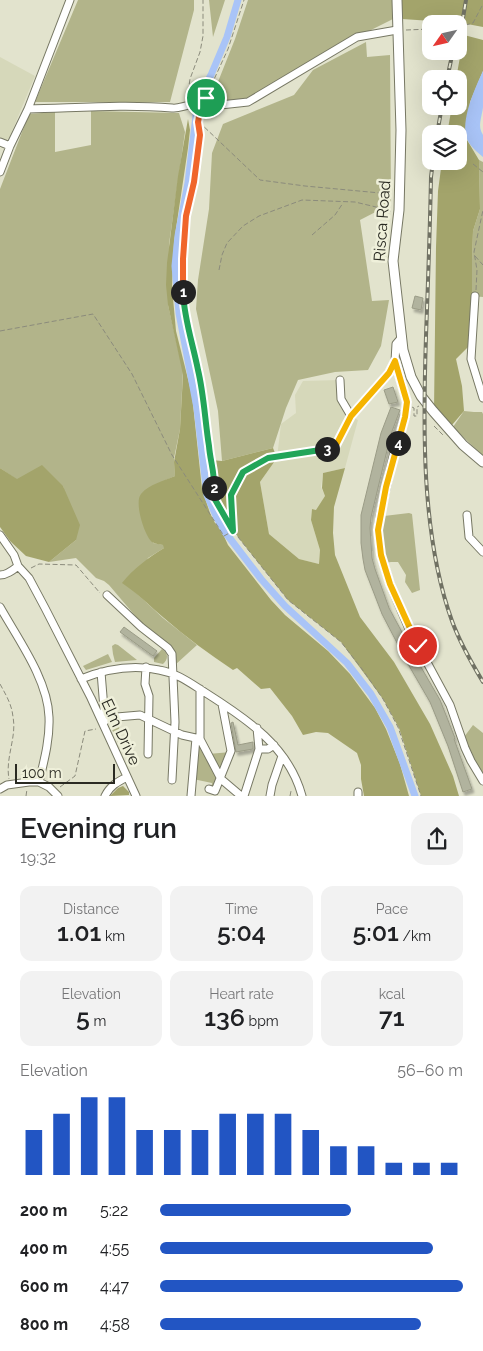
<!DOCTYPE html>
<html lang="en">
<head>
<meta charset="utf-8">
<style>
  :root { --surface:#fff; --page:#f2f2f2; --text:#202124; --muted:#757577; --accent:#2255c3 }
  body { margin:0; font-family:Raleway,sans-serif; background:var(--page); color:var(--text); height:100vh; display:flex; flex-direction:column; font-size:19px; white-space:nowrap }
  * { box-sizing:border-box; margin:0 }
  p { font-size:16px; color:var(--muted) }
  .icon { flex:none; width:28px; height:28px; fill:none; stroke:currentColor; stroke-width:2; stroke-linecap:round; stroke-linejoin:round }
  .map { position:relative; height:796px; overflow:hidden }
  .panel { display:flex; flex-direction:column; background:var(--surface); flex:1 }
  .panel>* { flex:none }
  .needle { width:32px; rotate:236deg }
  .fabs { position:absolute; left:422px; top:15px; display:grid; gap:10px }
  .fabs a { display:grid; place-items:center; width:45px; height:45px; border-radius:10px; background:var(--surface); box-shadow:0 5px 20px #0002; font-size:25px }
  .scale { position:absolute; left:15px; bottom:12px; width:100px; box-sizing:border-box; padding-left:5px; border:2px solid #2a2a22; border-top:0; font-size:14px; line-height:18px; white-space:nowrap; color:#2a2a22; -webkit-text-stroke:4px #eff0da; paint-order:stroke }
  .pin { position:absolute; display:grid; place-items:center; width:42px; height:42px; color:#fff; margin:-21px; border:2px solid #fff; border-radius:50%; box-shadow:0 1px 5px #0007 }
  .km { position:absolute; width:25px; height:25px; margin:-12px; border-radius:50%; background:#222; color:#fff; font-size:14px; line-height:25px; text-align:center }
  .round { display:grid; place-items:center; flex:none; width:52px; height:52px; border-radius:15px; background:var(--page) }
  .head { display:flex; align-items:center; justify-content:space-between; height:85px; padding:0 20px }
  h1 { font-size:28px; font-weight:600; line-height:38px }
  .stats { display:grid; grid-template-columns:repeat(3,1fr); gap:8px; height:85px; padding:5px 20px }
  .stats div { display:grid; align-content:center; border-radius:12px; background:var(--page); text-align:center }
  .stats b { font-size:25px; font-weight:600 }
  .stats small { font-size:14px; font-weight:400 }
  .stats p { font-size:14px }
  .chart { height:140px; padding:10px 20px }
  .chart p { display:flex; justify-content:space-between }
  .chart svg { width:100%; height:90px; margin-top:5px; stroke:var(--accent); stroke-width:6 }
  ul { padding:0 20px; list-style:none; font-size:16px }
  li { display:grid; grid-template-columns:80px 60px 1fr; align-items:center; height:38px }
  li i { height:12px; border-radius:6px; background:var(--accent) }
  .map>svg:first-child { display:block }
</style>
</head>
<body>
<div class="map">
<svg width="483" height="796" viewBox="0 0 483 796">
  <defs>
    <filter id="shadow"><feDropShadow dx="2" dy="3.5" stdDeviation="1" flood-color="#0004"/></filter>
  </defs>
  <rect width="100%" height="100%" fill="#e2e3cd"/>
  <path fill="#d6d8ba" d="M0,57L35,76L10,136L2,148L0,146Z
    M340,380L341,399L351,416L358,420L345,468L323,473L321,487L325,496L317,510L312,509L311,520L320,550L319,564L299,559L269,534L260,482L277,458L281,424L296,413L295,395L303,381Z"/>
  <path fill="#b2b48a" d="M78,0H194V10L170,102H35Z
    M209,0H225L213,37Z
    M248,0H393L395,18L357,37L248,102H210L235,39Z
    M366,42L367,57L390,55L391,204L360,220L372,301L389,300L381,346L368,370L335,372L298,380L286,408L273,448L222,461L218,411L196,309L198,280L209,209L212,153L223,124L294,95L313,70Z
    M91,111L179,113L185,132L169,244L168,305L183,371L180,429L174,458L175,476L166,480L153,543L164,545V548L148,558L134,591L163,618L197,645L175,665V656L143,625L109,585L104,581L96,578L76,558L49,562L76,540L63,486L16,479L0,468V189L29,114L55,112V152L91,145Z
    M479,160L483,162V297L472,296V260L473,231L480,209Z
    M464,411L474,412H482L483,414V456L453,427Z
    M409,513L412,514L420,590L412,593L405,582L406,575L398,562H391L385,563L381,528L384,516Z
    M115,644L118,645L137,660L115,662L113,654L112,646Z
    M162,649C169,653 168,660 163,664L154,662V658Z
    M108,654L112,662L86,670L83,666Z
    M107,719H120L118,742Z
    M473,725L483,733V775L472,757L464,737Z
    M196,738L208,754L231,752L221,779L211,789L212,783L193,779Z"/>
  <path fill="#a3a46b" d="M402,0H483V27L462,23L402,19Z
    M464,35L483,40V71L470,102L467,140L479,160L480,209L473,231L472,260V296L468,347L456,359L462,386L464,411L452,425L434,411L436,247L438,191L442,161H459V134H447L452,106H459V79H456Z
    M188,119L190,130L188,148L174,242L172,287L176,331L192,395L202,489L210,513L215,523L222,532L228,545L271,600L285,615L328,651L350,674L375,708L386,729L400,764L409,796H364L361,779V765L357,753L328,733L316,732L303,735L292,716L270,688L261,689L237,668L233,670C209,654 186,637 164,618C150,606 137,593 122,583C134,568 148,558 164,548L163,545C160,544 155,544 152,542C144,535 134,502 141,494C149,484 164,481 175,476L174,462L180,429L183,375L168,305L166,285L167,263L178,176Z
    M273,448L277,458L260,482L269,534L299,559L319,564L320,550L311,520L312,509L316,510L325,496L322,488L323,473L345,468L334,507L333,533L335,555L360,617L394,662L430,724L453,776L459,796H421L399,728L383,699L341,642L288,600L238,537L213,496L214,479L211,460L222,461Z
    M42,465L63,486L80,525L76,540L49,562L26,556L10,541L0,527V468L17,479Z
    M123,786L129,792V795L110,796L118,788Z"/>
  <path fill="#a9c4f7" d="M483,71C483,83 483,95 483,107C482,117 477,126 483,135V157C478,153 469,145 467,139C460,121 475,88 483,71Z"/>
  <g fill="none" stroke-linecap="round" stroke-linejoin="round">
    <path stroke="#a9c4f7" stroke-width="7" d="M238,0L227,37L211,75L198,99L188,183L178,236L175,266L179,313L197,408L207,495L217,518L225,532L261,579L285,606L347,663L371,694L390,727L415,796"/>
  </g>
  <path fill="#b1b39e" stroke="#9b9c87" filter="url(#shadow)" d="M415,296L423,298L421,310L412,308Z
    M393,387L398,402L389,404L384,390Z
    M391,407L400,410L388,442H389L371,517L370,528L372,558L375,569L389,608L418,662L440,700L455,738L454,739L472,789L463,792L448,746L430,702L408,664L382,614L365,570L363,559L361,543V515L381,433Z
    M124,627L157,651L153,656L120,632Z
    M233,722L238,745L253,742V749L236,752L231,723Z"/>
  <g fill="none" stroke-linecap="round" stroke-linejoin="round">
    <defs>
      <path id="minor" d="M202,107L248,102L357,37L397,30
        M28,109C76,108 124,104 172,108C179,109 185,105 191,105
        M0,142L10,146
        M0,172L10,146L28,109L70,0
        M475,296L471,359L483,398
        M402,337L396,344L395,361L407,402L405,417L393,457L380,516L378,530L381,555L390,584L409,629L450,705L465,748L471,761L483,781
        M340,380L341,399L351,416L389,373L395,361
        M467,515L469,537L483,552
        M0,535L14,555L18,566L29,578L45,608L91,698L136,796
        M0,575C7,575 13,570 18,566
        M107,595L141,627L168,648L172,654L175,722L172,780
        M0,607C18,639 48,680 49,717C50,739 44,761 39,782
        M146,667L145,684L149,696L148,754
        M101,672L105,721
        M81,679C106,669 131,664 159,670C177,673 190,683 206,693C247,719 289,747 302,796
        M200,689V739
        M105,718L140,715L182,735L200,739L221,779L241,796
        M263,749H268L274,745
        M0,789L7,785L29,782H39L49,787L58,796
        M209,789L215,791L231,751L222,704
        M358,792V796
        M105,796C110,786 117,782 127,777
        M191,796L196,738
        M244,796L259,749L257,728
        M270,796L272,785L282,756"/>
      <path id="major" d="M397,0L401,130L399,210L393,261L403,350L411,377L421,396L433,411L463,445L483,462"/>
    </defs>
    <use href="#minor" stroke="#777864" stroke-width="9"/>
    <use href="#major" stroke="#777864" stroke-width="11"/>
    <path stroke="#8b8b7c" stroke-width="1" stroke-dasharray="5 2.5" stroke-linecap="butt" d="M451,24L454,22L466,25L473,23L483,4
      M406,30L431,29
      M187,99L190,79L200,52L203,36V0
      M205,99L228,49L244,0
      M199,113L198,122L200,135L193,182L187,216L183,259V294L188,330L198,369L203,394L209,447L214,479L213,496L238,537L288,600L341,642L362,669L383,699L398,727L421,796
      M199,122L260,180L305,186L391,194
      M473,164L483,172
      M312,235L335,215L343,203
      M475,256L483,265
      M219,270L222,255L227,243L243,226L259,216L302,200L355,202L376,207L387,211H391
      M476,290L477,270L474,252L483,210
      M0,331L93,314L132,374L172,455L224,536L233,531L231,495L243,472L268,458L334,449L347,423
      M412,407L414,408V416H417V407L419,406
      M434,426L444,436
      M31,568L39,564L76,565L100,593
      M0,684C6,695 12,705 13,717C17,737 5,758 9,779
      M60,787L75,776L85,731L96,729
      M26,796L27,789
      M290,796L291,791L292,790"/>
    <use href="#minor" stroke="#fff" stroke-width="7"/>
    <use href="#major" stroke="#fff" stroke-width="9"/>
    <defs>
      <path id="rail" d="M459,42L466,0
        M447,79L453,51
        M437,134L442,106
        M433,161L431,177C430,230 428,283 426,336C423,427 421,535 452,621C460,643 471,662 483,682"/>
    </defs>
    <use href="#rail" stroke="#707163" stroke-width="4"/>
    <use href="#rail" stroke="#eff0da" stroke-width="2" stroke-dasharray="5.5" stroke-linecap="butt"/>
    <defs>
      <path id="minor-bridge" d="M191,105L202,107"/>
    </defs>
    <use href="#minor-bridge" stroke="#777864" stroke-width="9" stroke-linecap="butt"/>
    <use href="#minor-bridge" stroke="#fff" stroke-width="7"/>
  </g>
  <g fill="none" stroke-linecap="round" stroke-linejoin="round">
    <defs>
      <path id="split-1" d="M183,292V259L186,216L194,182L200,135L198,122L200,112L198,106L206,98"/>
      <path id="split-2" d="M183,292C184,319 193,344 198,370C204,395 205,421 209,446C210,460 215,474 214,488"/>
      <path id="split-3" d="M214,488L213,496L233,531L231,495L243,472L268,458L327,449"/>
      <path id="split-4" d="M327,449H334L351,416L389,373L395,361L407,402L405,417L398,443"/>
      <path id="split-5" d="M398,443L386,487L378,530L381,555L390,584L418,646"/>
    </defs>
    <use href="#split-1" stroke="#fff" stroke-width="10"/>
    <use href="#split-2" stroke="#fff" stroke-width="10"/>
    <use href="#split-3" stroke="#fff" stroke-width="10"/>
    <use href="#split-4" stroke="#fff" stroke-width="10"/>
    <use href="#split-5" stroke="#fff" stroke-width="10"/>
    <use href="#split-1" stroke="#f0652b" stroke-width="6"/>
    <use href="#split-2" stroke="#22a559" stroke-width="6"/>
    <use href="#split-3" stroke="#22a559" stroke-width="6"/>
    <use href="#split-4" stroke="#f5b400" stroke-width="6"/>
    <use href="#split-5" stroke="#f5b400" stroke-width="6"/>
  </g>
  <g text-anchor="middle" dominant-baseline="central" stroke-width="5" stroke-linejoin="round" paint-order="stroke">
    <g font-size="16" fill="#2a2a22" stroke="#eff0da">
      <text transform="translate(382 221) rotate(-86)">Risca Road</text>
      <text transform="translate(121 732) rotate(65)">Elm Drive</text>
    </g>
  </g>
</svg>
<div class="fabs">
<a><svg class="needle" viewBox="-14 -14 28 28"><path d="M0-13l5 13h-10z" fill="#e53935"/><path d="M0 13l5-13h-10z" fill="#757577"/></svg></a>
<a><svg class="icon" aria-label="locate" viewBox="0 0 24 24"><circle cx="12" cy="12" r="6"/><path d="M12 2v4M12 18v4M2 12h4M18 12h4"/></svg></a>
<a><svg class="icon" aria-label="layers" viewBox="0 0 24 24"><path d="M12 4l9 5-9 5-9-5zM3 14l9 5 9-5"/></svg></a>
</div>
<div class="scale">100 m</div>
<div class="pin" style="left:206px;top:98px;background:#1e9e55"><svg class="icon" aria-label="arrive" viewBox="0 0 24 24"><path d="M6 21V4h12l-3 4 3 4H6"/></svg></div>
<div class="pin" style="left:418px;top:646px;background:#d93025"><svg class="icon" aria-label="check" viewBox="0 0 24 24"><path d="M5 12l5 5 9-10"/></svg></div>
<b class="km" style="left:183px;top:292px">1</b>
<b class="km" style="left:214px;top:488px">2</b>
<b class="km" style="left:327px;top:449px">3</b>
<b class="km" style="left:398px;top:443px">4</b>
</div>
<section class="panel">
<div class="head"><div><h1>Evening run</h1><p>19:32</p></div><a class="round"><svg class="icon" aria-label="share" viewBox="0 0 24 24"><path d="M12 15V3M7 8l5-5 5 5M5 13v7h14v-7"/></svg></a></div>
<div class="stats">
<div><p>Distance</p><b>1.01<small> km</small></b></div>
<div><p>Time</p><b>5:04</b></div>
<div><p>Pace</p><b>5:01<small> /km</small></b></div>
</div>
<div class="stats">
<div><p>Elevation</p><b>5<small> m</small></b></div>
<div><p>Heart rate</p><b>136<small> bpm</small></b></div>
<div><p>kcal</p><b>71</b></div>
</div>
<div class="chart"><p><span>Elevation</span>56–60 m</p>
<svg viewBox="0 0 160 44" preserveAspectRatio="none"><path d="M5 44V22M15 44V14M25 44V6M35 44V6M45 44V22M55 44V22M65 44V22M75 44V14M85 44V14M95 44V14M105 44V22M115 44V30M125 44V30M135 44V38M145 44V38M155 44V38"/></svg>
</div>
<ul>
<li><b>200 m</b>5:22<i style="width:63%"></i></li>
<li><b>400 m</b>4:55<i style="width:90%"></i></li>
<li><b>600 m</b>4:47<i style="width:100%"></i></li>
<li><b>800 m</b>4:58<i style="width:86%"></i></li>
</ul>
</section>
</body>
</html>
